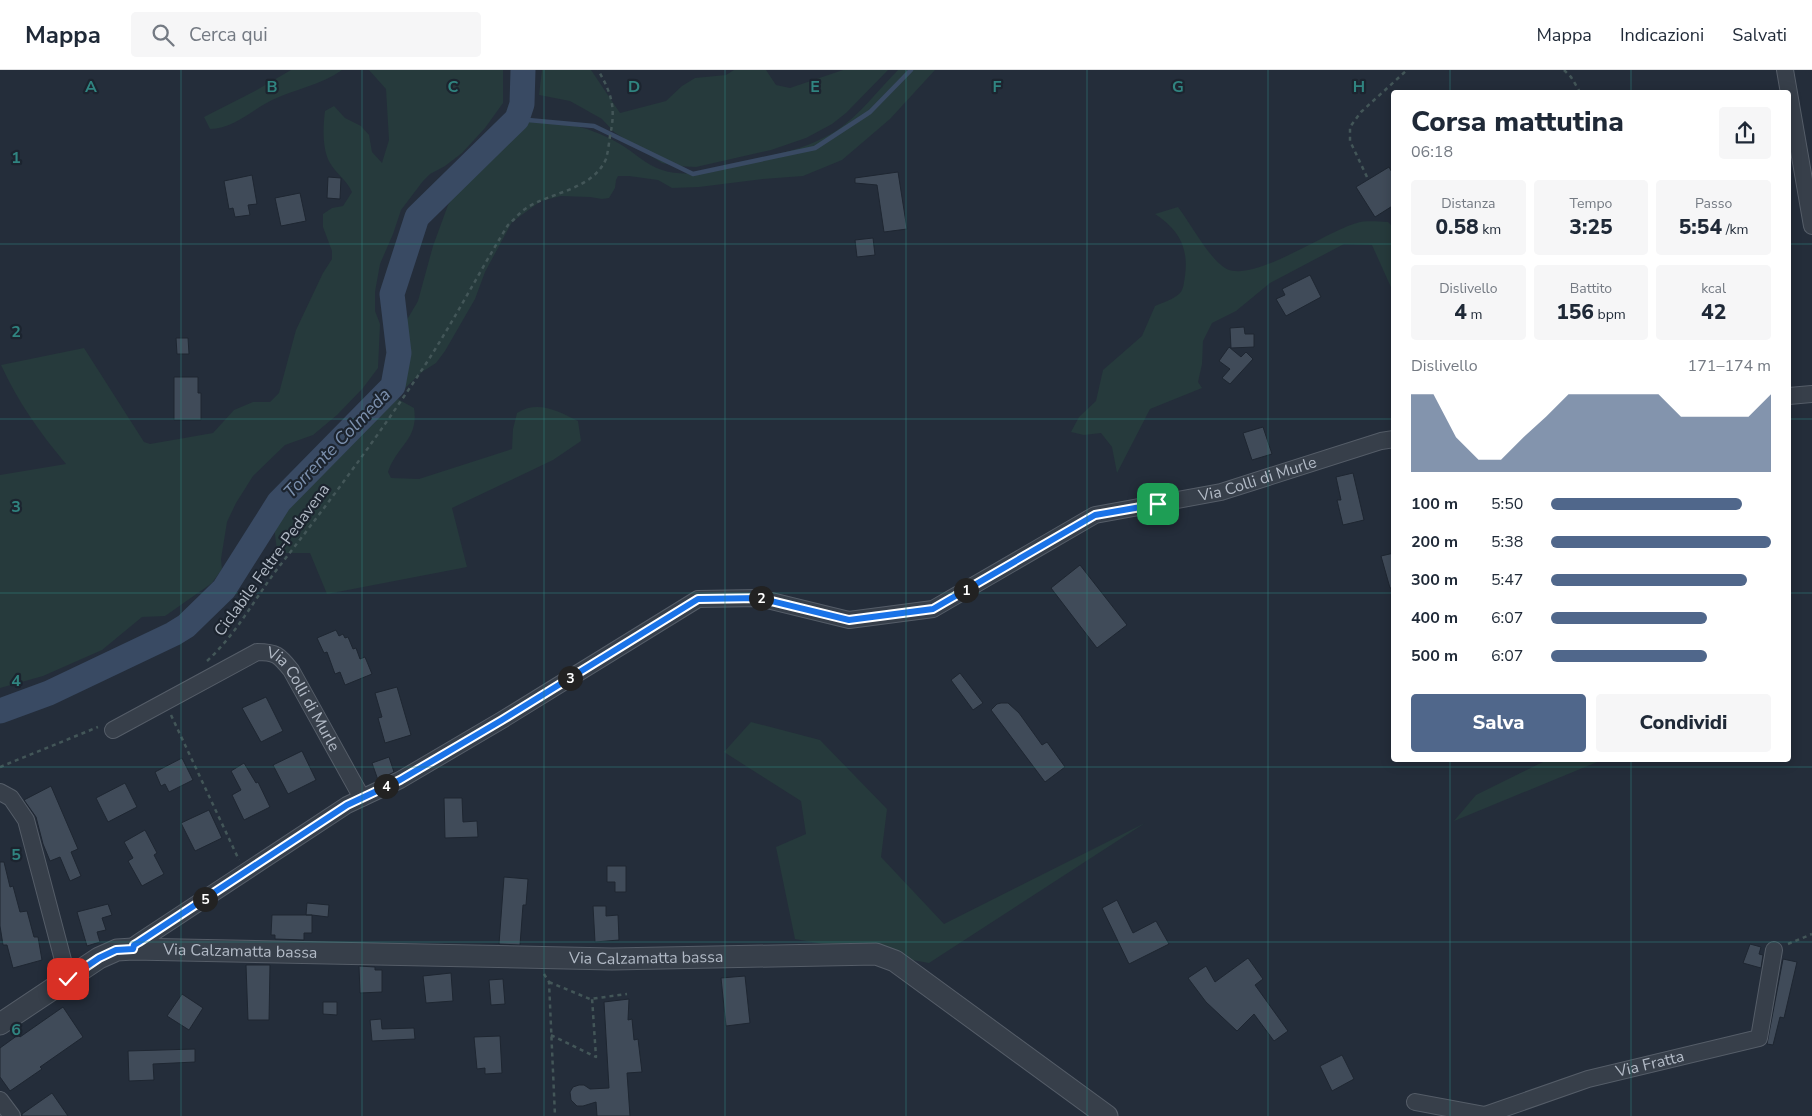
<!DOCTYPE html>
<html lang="it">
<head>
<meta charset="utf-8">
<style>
  :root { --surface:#fff; --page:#f6f6f7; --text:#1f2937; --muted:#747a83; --line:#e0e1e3; --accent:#50678b }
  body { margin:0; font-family:"Nunito Sans",sans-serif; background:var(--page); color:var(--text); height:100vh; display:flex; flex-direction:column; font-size:19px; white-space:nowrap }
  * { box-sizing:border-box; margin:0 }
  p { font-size:16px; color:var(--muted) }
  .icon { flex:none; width:28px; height:28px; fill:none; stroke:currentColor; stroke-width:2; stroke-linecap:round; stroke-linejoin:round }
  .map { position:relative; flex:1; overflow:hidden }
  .sheet { position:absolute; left:1391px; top:20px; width:400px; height:672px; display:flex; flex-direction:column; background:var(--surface); border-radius:5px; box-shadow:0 2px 12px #0003 }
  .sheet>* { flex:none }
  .pin { position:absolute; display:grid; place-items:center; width:42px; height:42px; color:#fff; margin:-21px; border-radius:10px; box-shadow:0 2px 8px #0006 }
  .km { position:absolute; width:25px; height:25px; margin:-12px; border-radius:50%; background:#222; color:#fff; font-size:14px; line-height:25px; text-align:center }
  .round { display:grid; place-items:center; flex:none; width:52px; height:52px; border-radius:5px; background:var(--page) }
  .headline { display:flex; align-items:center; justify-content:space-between; height:85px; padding:0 20px }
  h1 { font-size:28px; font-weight:800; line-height:38px }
  .stats { display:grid; grid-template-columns:repeat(3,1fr); gap:8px; height:85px; padding:5px 20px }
  .stats div { display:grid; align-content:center; border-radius:5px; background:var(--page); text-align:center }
  .stats b { font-size:21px; font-weight:800 }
  .stats small { font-size:14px; font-weight:400 }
  .stats p { font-size:14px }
  .chart { height:140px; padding:10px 20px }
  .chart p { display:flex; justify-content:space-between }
  .chart svg { width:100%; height:90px; margin-top:5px; fill:var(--accent); opacity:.7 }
  .primary-button { display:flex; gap:10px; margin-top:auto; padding:10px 20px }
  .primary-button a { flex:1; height:58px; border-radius:5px; background:var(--accent); color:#fff; font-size:20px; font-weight:800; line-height:58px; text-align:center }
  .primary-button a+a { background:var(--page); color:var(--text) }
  ul { padding:0 20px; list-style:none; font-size:16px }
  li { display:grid; grid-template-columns:80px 60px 1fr; align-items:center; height:38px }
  li i { height:12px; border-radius:6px; background:var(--accent) }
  header { display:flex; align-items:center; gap:30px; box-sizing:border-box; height:70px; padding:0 25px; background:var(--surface); border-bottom:1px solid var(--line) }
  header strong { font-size:24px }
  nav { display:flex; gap:28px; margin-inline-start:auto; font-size:18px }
  .search { width:350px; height:45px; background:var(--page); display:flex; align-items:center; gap:12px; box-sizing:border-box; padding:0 18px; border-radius:5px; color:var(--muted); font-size:19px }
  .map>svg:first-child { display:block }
</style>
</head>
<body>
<header>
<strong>Mappa</strong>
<div class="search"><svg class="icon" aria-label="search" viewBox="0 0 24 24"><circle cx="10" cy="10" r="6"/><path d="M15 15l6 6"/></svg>Cerca qui</div>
<nav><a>Mappa</a><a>Indicazioni</a><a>Salvati</a></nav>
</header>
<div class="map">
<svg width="1812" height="1046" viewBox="0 0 1812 1046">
  <rect width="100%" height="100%" fill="#242d3a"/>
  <path fill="#263a3c" d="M291,0H342C321,15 295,19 272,30C252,40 233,59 210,59L204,47L255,21Z
    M369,0H503V33L485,58L462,83L445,96L430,104L423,111L401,140L393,164L380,194L375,222V241L380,254L378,298L363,318L337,345L313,365L285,375L253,406L236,433L227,452L221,489L222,499L212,513L168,544L165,546L142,547L102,580L43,606L0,618V405L66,394C40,363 18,332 1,295L84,278L144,372L150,374L213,363L234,340L253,332H270L279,323L296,260L323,203L332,189V181L323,157V144L332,138L343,136L352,122C346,109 336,104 330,93C322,79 323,57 325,41L334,36L345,48L361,56L369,65L372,82L382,93L389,70L386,19Z
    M542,0H591L620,43L666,31L682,16L695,8L726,5L734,0H766L776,15L790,18L843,0H888L846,43L832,54L806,68L771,80L696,97L675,96L662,93L614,62L602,49L570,31L539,25Z
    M898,0H935L890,49L842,90L803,106L763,109L699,117L672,118L658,110L629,106H618L616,110L615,118L609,128L602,129L590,127L561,126L541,131L512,152L485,202L475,229L445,281L436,293L422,302L404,319L389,314L393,301L392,265L408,248L418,231L433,176L448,135L475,96L474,85L489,68L511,49C552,50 584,53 620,74C634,82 646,95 662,100C690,109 716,99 743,92C777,84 805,80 836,61C860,45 878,20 898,0Z
    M1178,137C1191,154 1208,187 1225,198C1251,215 1328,160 1357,153C1367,150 1378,152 1388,152L1394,158V224L1372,175L1344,174L1270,213L1236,241L1212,253L1203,271L1202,294L1198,312L1202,318L1150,339L1117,403L1112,377L1101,363L1084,365L1071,362L1079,347L1096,331L1103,300L1142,266L1155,236C1162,233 1174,229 1179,224C1184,220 1184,211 1185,206C1189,177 1178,159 1155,144Z
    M378,323H387L414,338C419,370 397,375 388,402L391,408L419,409L512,379L513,359L517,343C538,330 558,341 578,351L581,371L553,390L452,438L467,497L327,524L310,483H282L277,480L274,457V447L264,446L296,411L328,381L352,342L370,324Z
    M751,652L820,670L887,739L881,787L944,854L1145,753L929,893L795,869L776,777L806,764L801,731L724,682Z
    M1547,690H1602L1454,751L1476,725Z"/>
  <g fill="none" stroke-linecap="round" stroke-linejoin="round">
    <path stroke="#394a63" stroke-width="4.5" d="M517,49L594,56L693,104L815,78L870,42L911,0"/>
    <path stroke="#394a63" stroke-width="25" d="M0,641L49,623L173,564L186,556L224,519L279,432L393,316L399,283L392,224L417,147L517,49L522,34L523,0"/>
  </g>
  <path fill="#404b59" stroke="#1e2631" d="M1389,97L1394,106V135L1375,147L1356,117Z
    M898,102L907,159L884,162L877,115L855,113V108Z
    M252,105L257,134L248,135L250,145L235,147L233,138L229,139L224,111Z
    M328,107L341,108L340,129L327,128Z
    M300,123L306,151L281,156L275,128Z
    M873,168L875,185L857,187L855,170Z
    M1310,205L1321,227L1286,246L1276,229L1285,225L1282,219Z
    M1244,257L1245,264H1254V277L1231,278L1230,258Z
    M176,268H188L189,284H177Z
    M1229,277L1241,287L1246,282L1253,289L1230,314L1222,308L1230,299L1219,291Z
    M174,307H198V323H201V350H174Z
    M1263,357L1272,384L1252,390L1243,363Z
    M1353,403L1364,450L1343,455L1337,430H1341L1336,407Z
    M1394,483V518H1390L1381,486Z
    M1080,495L1127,555L1097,578L1051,518Z
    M336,560L339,566L343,564L345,568L348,567L353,579L356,578L360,589L365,587L372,604L345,615L340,602L335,604L327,582L324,583L317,568Z
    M960,603L983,633L973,640L951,610Z
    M397,617L411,665L385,673L378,648L382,647L375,623Z
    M266,627L283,661L261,672L242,638Z
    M1001,633H1008L1019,643L1042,675L1047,672L1065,697L1045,712L991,640L997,634Z
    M302,681L316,710L288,724L273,695Z
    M389,687L394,702L378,710L372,693Z
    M182,688L193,710L169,722L165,714L161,716L155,702Z
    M244,693L256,713L258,712L270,737L244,750L232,725L241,720L231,701Z
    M125,713L137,737L108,752L96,728Z
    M51,716L78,779L71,782L81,806L70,811L60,787L50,791L43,774L36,747L24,730Z
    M444,728H462L463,752L477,751L478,767L445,768Z
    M209,740L222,768L195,781L181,753Z
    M145,760L157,783L154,785L164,804L142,816L128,791L133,788L124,772Z
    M0,792H4L10,817L13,816L20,842L27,841L34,867H38L42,890L13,898L7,875H3L0,856Z
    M607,796H626V822H615V812H607Z
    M504,807L528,809L526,835H523L520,875L499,874Z
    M1117,830L1133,863L1156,851L1169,874L1129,894L1102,838Z
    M307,833L329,835L328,847L312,845V863H304V870L275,869V865H271L272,845H312H306Z
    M108,834L112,845L102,848L106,860L97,862L100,872L87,876L77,842Z
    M593,836H606V846L618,845L619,870L595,872Z
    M1750,874L1761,877L1759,884L1763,885L1761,898L1743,893Z
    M1248,888L1263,909L1255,915L1288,961L1274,971L1254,944L1237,961L1206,932L1188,908L1206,896L1215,912Z
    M1783,889L1797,892L1784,948L1780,947L1773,975L1767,974Z
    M246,895H270L269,950H248Z
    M359,896L375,897V900H382V922L360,923Z
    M451,903L453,931L426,933L423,906Z
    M745,906L750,953L726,956L721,908Z
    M503,909L505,934L491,935L489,910Z
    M182,924L203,938L189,960L167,946Z
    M629,929L628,950L632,949L634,970L638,969L642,1002L627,1003L630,1046H597L596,1032L583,1036H577L571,1030L570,1022L573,1017L579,1015H584L590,1019L609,1018L604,932Z
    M323,932H337V945L323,944Z
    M63,937L83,967L40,997L42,999L10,1021L0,1007V978L18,965L20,967Z
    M381,949L382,959L414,958L415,969L372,971L370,950Z
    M500,966L502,1003L485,1004V998L477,999L474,967Z
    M195,979V992L153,994L154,1010L129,1011L128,981Z
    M1342,985L1354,1009L1332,1021L1320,996Z
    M52,1023L68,1046H22V1044Z"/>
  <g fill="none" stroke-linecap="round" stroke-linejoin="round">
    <defs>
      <g id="minor">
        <path d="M1785,0L1812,156"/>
        <path d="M1789,326L1812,324"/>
        <path id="s1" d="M113,660L257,582C276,582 279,585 291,600L362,728"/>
        <path d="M0,722L11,728L26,750L68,909"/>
        <path id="s2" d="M133,879L135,875L139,872L347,735L400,710L502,650L698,529L759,528L849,550L933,539L1095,445L1221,422L1381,371L1394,369"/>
        <path d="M0,1030L12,1046"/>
        <path id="s3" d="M1415,1032L1485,1045L1588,1009L1759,968L1774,880"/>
      </g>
      <g id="tertiary">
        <path id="s4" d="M0,954L99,888L117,880L133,879L612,889L876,884L895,891L1107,1046"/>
      </g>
    </defs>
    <use href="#minor" stroke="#555d68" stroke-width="18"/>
    <use href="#tertiary" stroke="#555d68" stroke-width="23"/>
    <path stroke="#435658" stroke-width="2.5" stroke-dasharray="4 4" stroke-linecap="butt" d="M1564,0L1571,7L1580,22
      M1367,107L1350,71V57L1361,42L1407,0
      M207,591C238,562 253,531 278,498C331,430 382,361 429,289C457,245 481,199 508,155C514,150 519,143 525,139C549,122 592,121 606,89C608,82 609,73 610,66C616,38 612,24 598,0
      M171,645L239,790
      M0,697L98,657
      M1788,874L1812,864
      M544,904L549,912L555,1046
      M549,912L590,929L627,924
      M551,965L596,987L592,928"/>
    <use href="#minor" stroke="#373f4a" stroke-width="16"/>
    <use href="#tertiary" stroke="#373f4a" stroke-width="21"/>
  </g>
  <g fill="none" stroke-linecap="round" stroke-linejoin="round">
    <defs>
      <path id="route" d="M68,909L99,888L116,880L133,879L134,875L139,872L347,735L400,710L502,650L698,529L759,528L849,550L933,539L1095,445L1158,434"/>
    </defs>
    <use href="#route" stroke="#fff" stroke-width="10"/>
    <use href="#route" stroke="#1a73e8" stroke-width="6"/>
  </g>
  <path fill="none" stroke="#308480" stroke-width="1" stroke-opacity="0.55" d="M181,0V1046M362,0V1046M544,0V1046M725,0V1046M906,0V1046M1087,0V1046M1268,0V1046M1450,0V22M1631,0V22M0,174H1394M1789,174H1812M0,349H1394M1789,349H1812M0,523H1394M1789,523H1812M1450,690V1046M1631,690V1046M0,697H1812M0,872H1812"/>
  <g text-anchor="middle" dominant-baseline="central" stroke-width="4.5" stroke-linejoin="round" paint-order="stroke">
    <g font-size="16" fill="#b2bac6" stroke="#1c242f">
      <text stroke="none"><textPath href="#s2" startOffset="1258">Via Colli di Murle</textPath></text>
      <text transform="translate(272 490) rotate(-54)">Ciclabile Feltre-Pedavena</text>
      <text stroke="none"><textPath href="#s1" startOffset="235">Via Colli di Murle</textPath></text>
      <text stroke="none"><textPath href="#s4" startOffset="262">Via Calzamatta bassa</textPath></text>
      <text stroke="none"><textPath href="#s4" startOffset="668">Via Calzamatta bassa</textPath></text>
      <text stroke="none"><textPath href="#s3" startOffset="244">Via Fratta</textPath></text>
    </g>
    <g font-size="18" font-style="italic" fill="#7c90ad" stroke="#1c242f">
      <text transform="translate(337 373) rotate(-46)">Torrente Colmeda</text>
    </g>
  </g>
  <g font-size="16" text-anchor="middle" font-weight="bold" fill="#308480" stroke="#1c242f" stroke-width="4.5" stroke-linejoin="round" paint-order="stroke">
    <text x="91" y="22">A</text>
    <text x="272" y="22">B</text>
    <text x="453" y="22">C</text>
    <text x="634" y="22">D</text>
    <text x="815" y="22">E</text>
    <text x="997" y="22">F</text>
    <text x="1178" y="22">G</text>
    <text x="1359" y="22">H</text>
    <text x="16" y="93">1</text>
    <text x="16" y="267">2</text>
    <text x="16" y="442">3</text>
    <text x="16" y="616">4</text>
    <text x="16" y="790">5</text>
    <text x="16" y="965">6</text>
  </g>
</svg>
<div class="pin" style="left:1158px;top:434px;background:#1e9e55"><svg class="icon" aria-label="arrive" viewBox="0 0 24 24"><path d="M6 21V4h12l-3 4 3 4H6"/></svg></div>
<div class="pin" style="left:68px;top:909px;background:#d93025"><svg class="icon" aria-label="check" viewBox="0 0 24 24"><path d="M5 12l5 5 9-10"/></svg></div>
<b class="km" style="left:966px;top:520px">1</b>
<b class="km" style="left:761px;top:528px">2</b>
<b class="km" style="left:570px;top:608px">3</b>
<b class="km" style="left:386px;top:716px">4</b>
<b class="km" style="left:205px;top:829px">5</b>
<section class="sheet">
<div class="headline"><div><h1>Corsa mattutina</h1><p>06:18</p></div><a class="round"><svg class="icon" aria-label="share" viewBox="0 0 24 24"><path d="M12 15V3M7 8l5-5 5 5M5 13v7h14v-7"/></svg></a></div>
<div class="stats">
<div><p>Distanza</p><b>0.58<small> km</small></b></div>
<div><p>Tempo</p><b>3:25</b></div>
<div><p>Passo</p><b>5:54<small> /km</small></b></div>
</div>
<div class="stats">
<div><p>Dislivello</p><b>4<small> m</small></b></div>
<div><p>Battito</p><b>156<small> bpm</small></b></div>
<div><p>kcal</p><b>42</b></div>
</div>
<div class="chart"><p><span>Dislivello</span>171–174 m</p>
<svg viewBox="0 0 160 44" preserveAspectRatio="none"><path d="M0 44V6L10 6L20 27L30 38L40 38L50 27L60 17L70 6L80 6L90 6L100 6L110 6L120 17L130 17L140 17L150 17L160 6V44z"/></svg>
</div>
<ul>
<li><b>100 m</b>5:50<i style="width:87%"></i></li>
<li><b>200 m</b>5:38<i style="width:100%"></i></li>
<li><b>300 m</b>5:47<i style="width:89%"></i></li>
<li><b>400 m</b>6:07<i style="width:71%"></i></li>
<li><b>500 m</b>6:07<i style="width:71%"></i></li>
</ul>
<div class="primary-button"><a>Salva</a><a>Condividi</a></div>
</section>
</div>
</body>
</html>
